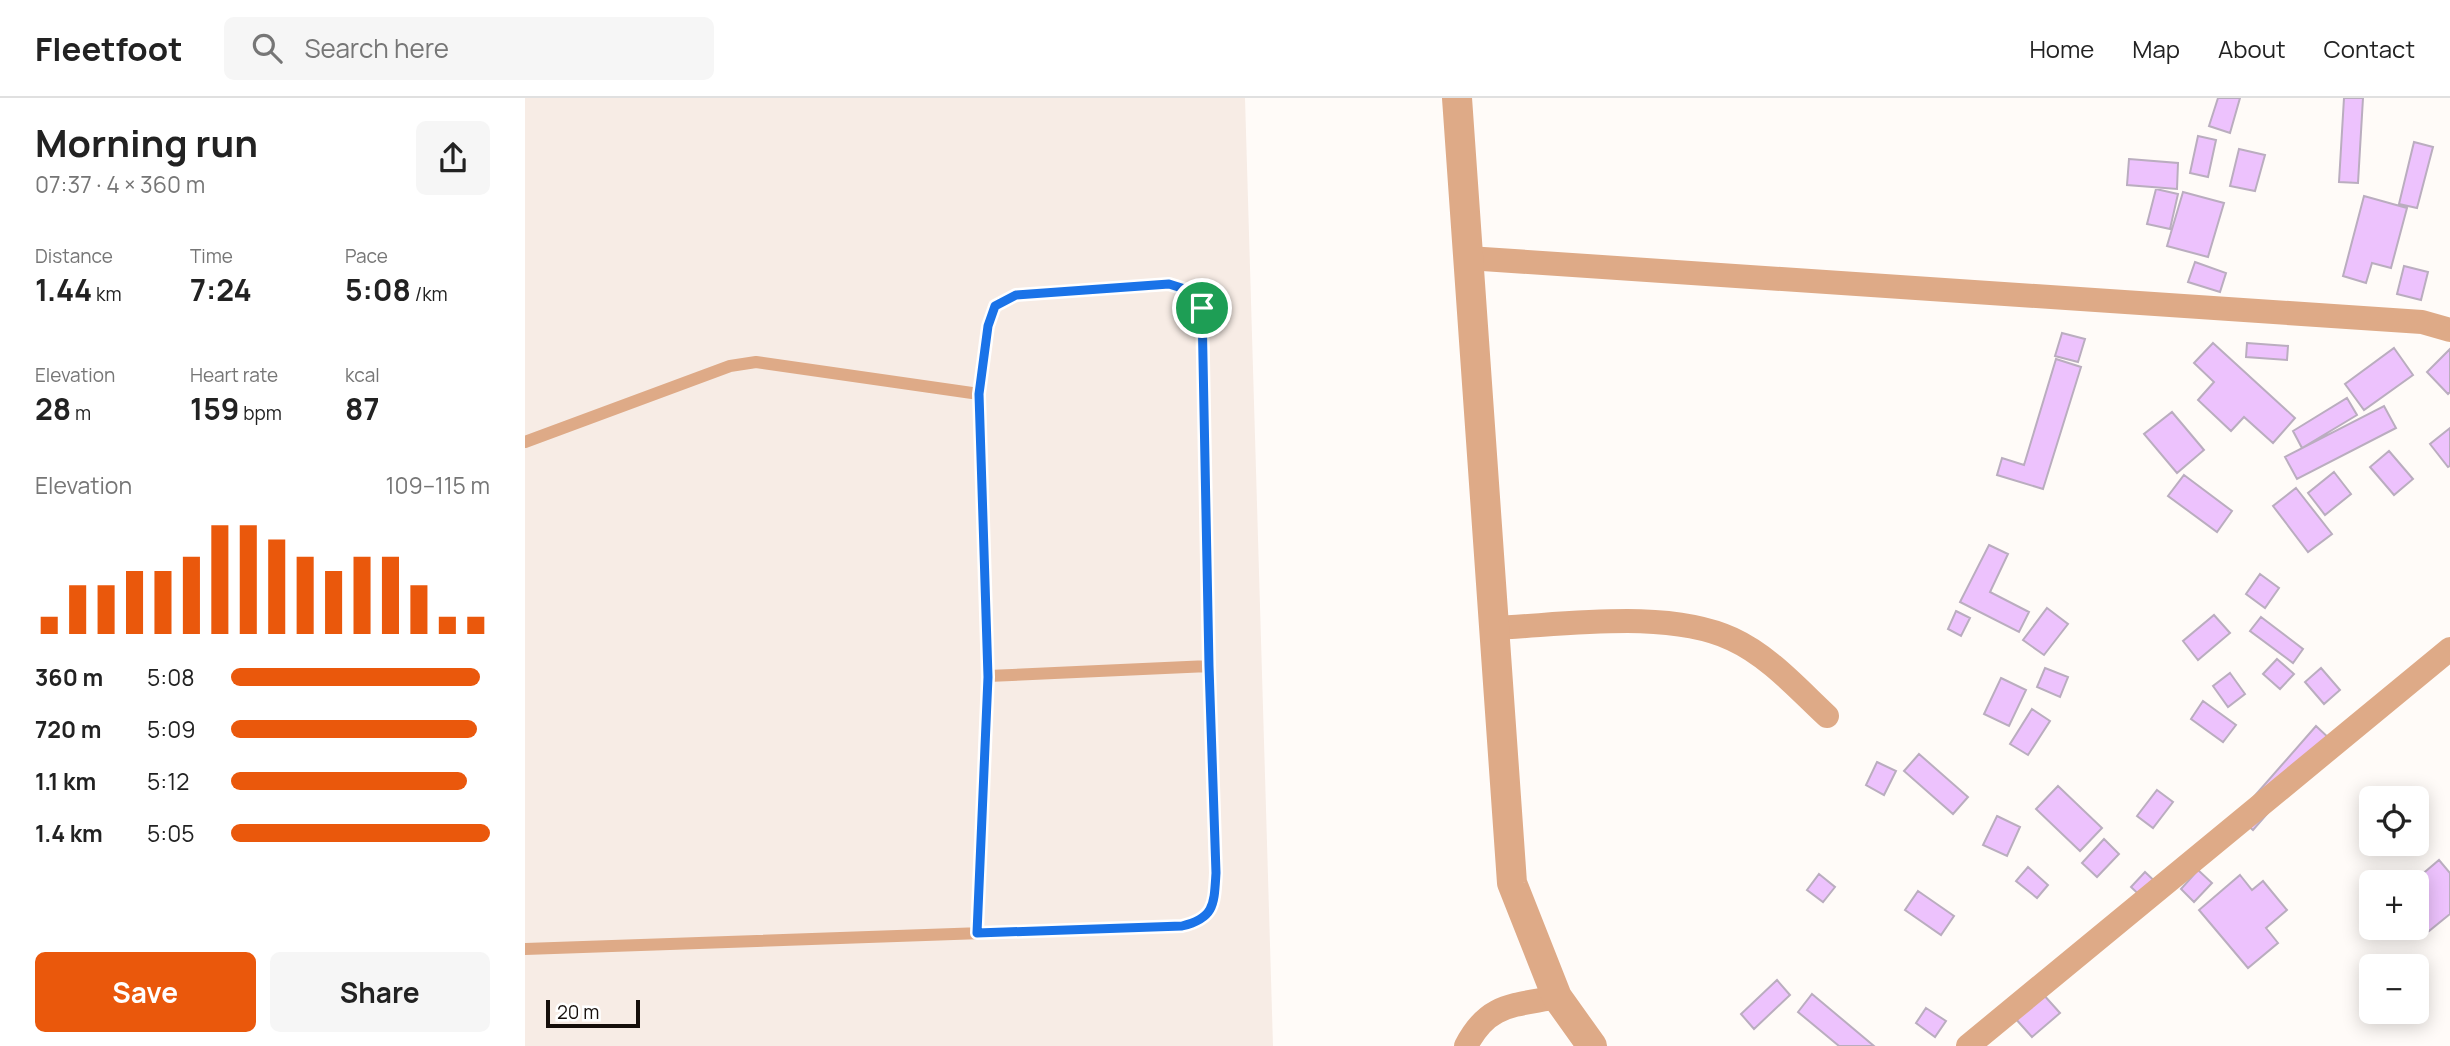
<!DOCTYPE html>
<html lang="en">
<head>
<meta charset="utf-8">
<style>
  :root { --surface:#fff; --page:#f6f6f6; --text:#222; --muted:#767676; --line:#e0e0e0; --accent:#ea580c }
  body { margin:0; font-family:Manrope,sans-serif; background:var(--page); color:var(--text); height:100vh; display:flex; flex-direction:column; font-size:26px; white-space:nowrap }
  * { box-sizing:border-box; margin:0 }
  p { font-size:23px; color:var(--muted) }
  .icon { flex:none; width:38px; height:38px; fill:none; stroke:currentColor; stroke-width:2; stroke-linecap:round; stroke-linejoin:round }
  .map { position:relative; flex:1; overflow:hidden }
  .panel { display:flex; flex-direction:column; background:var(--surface); width:525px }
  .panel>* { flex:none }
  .controls { position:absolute; left:1834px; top:688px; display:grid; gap:14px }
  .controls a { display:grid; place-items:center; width:70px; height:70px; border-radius:10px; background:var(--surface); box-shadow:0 4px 18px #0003; font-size:35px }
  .scale { position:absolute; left:21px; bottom:18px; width:94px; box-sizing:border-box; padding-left:7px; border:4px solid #150e0a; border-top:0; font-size:19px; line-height:24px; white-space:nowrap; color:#150e0a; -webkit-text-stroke:5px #fff; paint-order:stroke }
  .pin { position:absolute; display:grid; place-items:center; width:60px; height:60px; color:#fff; margin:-30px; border:4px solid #fff; border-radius:50%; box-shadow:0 2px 7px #0007 }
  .round { display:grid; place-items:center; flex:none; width:74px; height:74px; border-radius:10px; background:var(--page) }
  .summary { display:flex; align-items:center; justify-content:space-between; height:119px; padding:0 35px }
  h1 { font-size:38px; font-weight:700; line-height:52px }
  .figures { display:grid; grid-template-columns:repeat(3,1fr); gap:10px; height:119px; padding:7px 35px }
  .figures div { display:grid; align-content:center }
  .figures b { font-size:30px; font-weight:700 }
  .figures small { font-size:19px; font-weight:400 }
  .figures p { font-size:19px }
  .chart { height:196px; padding:14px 35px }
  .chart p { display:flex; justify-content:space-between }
  .chart svg { width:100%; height:126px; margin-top:7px; stroke:var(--accent); stroke-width:6 }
  .primary-button { display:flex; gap:14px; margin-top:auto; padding:14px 35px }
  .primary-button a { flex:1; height:80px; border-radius:10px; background:var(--accent); color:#fff; font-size:28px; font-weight:700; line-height:80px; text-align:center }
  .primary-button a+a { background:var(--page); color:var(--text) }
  ul { padding:0 35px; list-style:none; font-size:23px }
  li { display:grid; grid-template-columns:112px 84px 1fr; align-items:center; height:52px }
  li i { height:18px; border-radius:9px; background:var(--accent) }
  header { display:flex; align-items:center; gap:42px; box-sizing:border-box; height:98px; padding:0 35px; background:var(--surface); border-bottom:2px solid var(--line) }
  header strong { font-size:33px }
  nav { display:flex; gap:38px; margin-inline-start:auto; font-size:24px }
  .search { width:490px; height:63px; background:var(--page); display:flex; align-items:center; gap:18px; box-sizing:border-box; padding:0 24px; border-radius:10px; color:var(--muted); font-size:26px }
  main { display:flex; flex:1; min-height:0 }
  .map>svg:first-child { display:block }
</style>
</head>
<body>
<header>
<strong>Fleetfoot</strong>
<div class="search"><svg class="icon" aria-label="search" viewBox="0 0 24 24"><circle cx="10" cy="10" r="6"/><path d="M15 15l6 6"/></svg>Search here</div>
<nav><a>Home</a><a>Map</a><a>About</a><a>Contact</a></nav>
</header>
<main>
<section class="panel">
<div class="summary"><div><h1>Morning run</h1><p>07:37 · 4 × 360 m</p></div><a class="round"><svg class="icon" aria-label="share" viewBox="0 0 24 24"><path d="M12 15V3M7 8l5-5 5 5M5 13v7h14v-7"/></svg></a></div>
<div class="figures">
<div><p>Distance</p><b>1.44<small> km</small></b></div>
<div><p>Time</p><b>7:24</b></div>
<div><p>Pace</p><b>5:08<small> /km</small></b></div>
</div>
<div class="figures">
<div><p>Elevation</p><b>28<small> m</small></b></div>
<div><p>Heart rate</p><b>159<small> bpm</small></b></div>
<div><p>kcal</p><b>87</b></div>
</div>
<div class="chart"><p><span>Elevation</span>109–115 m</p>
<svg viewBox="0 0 160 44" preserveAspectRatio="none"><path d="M5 44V38M15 44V27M25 44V27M35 44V22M45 44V22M55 44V17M65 44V6M75 44V6M85 44V11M95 44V17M105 44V22M115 44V17M125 44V17M135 44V27M145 44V38M155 44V38"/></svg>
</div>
<ul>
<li><b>360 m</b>5:08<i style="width:96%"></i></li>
<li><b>720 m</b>5:09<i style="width:95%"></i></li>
<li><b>1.1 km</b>5:12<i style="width:91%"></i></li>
<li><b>1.4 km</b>5:05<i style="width:100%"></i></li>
</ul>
<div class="primary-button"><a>Save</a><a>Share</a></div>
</section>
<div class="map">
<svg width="1925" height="948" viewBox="0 0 1925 948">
  <rect width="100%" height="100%" fill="#fffbf8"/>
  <path fill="#f7ece5" d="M0,0H720L748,948H0Z"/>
  <path fill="#edc2fd" stroke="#baadbf" stroke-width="2" d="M1693,0H1715L1705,35L1684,28Z
    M1819,0H1838L1833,85L1814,84Z
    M1673,38L1691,42L1683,79L1665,75Z
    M1889,44L1908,49L1892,110L1874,106Z
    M1714,51L1740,57L1730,93L1705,88Z
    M1604,61L1653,65L1652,91L1602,87Z
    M1631,91L1653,96L1645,131L1622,126Z
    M1658,94L1699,105L1683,159L1642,148Z
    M1839,98L1882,110L1866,170L1847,165L1841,185L1818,178Z
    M1670,164L1701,175L1695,194L1663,184Z
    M1879,168L1903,174L1896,202L1872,196Z
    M1537,235L1560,241L1553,264L1530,258Z
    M1688,245L1770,320L1748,345L1719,319L1706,333L1673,302L1689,284L1669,265Z
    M1722,245L1763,248L1762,262L1721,259Z
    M1869,250L1888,277L1839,312L1820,286Z
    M1925,251V294L1923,296L1902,274Z
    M1531,261L1556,269L1518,391L1472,377L1477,360L1499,367Z
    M1822,300L1832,317L1777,350L1768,333Z
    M1859,308L1871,330L1772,381L1760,359Z
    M1647,314L1679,352L1652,375L1619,336Z
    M1925,330V368L1923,369L1905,346Z
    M1864,353L1888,381L1869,397L1845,369Z
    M1809,374L1826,396L1800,417L1783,395Z
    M1659,377L1707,413L1692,434L1643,398Z
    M1771,390L1807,436L1783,454L1748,408Z
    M1464,447L1483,456L1465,494L1504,514L1494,534L1435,504Z
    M1735,476L1754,490L1740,510L1721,496Z
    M1522,510L1543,526L1519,557L1498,542Z
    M1431,513L1445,520L1436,538L1423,531Z
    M1689,517L1705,535L1673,562L1658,543Z
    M1736,519L1778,551L1768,565L1725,533Z
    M1752,561L1769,576L1755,591L1738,576Z
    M1520,570L1543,579L1535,599L1512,589Z
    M1796,570L1815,592L1799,606L1780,584Z
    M1705,575L1720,596L1703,609L1688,588Z
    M1476,580L1501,592L1484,628L1459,616Z
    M1678,603L1711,627L1698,644L1666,621Z
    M1507,611L1525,623L1503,657L1485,646Z
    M1791,628L1806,642L1728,732L1712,718Z
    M1394,656L1443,699L1428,716L1379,673Z
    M1352,664L1371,673L1359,697L1341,687Z
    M1533,688L1577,730L1555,753L1511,711Z
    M1632,692L1648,704L1628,730L1612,718Z
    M1472,718L1495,729L1482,758L1458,747Z
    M1579,741L1594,756L1572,779L1557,765Z
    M1914,762L1925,775V816L1904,833L1892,818V784H1888Z
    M1503,769L1523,787L1512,800L1491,783Z
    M1673,772L1687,785L1669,804L1656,791Z
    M1620,774L1638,791L1624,806L1606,789Z
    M1294,776L1310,789L1298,804L1282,792Z
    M1715,777L1727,792L1738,783L1762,812L1741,830L1753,845L1723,870L1674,812Z
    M1393,793L1429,818L1416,837L1380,812Z
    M1252,882L1265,897L1229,931L1216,916Z
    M1517,895L1535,915L1507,939L1489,919Z
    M1287,896L1349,948H1314L1273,914Z
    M1401,910L1421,923L1410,939L1391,925Z"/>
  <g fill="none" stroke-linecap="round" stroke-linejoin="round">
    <path stroke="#deaa87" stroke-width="12" d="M0,344L205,268L231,264L454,296
      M463,578L684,568
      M0,851L657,828C690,820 689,806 691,775L684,568L677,210L663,192L644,186L491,197L470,208L463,228L454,296L463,578L452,835"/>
    <path stroke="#deaa87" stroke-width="24" d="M943,160L1897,224L1925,232
      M969,530C1040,527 1142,511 1207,541C1244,558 1272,590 1302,618
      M941,948C963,905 988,908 1032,899
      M1443,948L1925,551"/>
    <path stroke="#deaa87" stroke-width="30" d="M932,0L987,785L1032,899L1067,948"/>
  </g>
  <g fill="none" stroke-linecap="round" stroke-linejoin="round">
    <defs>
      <path id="route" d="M644,186L663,192L677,210L684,568L691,775C689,806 690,820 657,828L452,835L463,579L454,296L463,228L470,208L491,197Z"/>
    </defs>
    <use href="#route" stroke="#fff" stroke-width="14"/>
    <use href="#route" stroke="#1a73e8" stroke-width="9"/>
  </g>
</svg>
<div class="controls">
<a><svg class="icon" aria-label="locate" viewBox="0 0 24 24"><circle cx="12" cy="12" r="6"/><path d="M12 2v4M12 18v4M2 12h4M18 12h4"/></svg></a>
<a>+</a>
<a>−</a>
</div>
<div class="scale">20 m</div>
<div class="pin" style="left:677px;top:210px;background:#1e9e55"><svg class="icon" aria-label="arrive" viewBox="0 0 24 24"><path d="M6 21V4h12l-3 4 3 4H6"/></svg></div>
</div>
</main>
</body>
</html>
